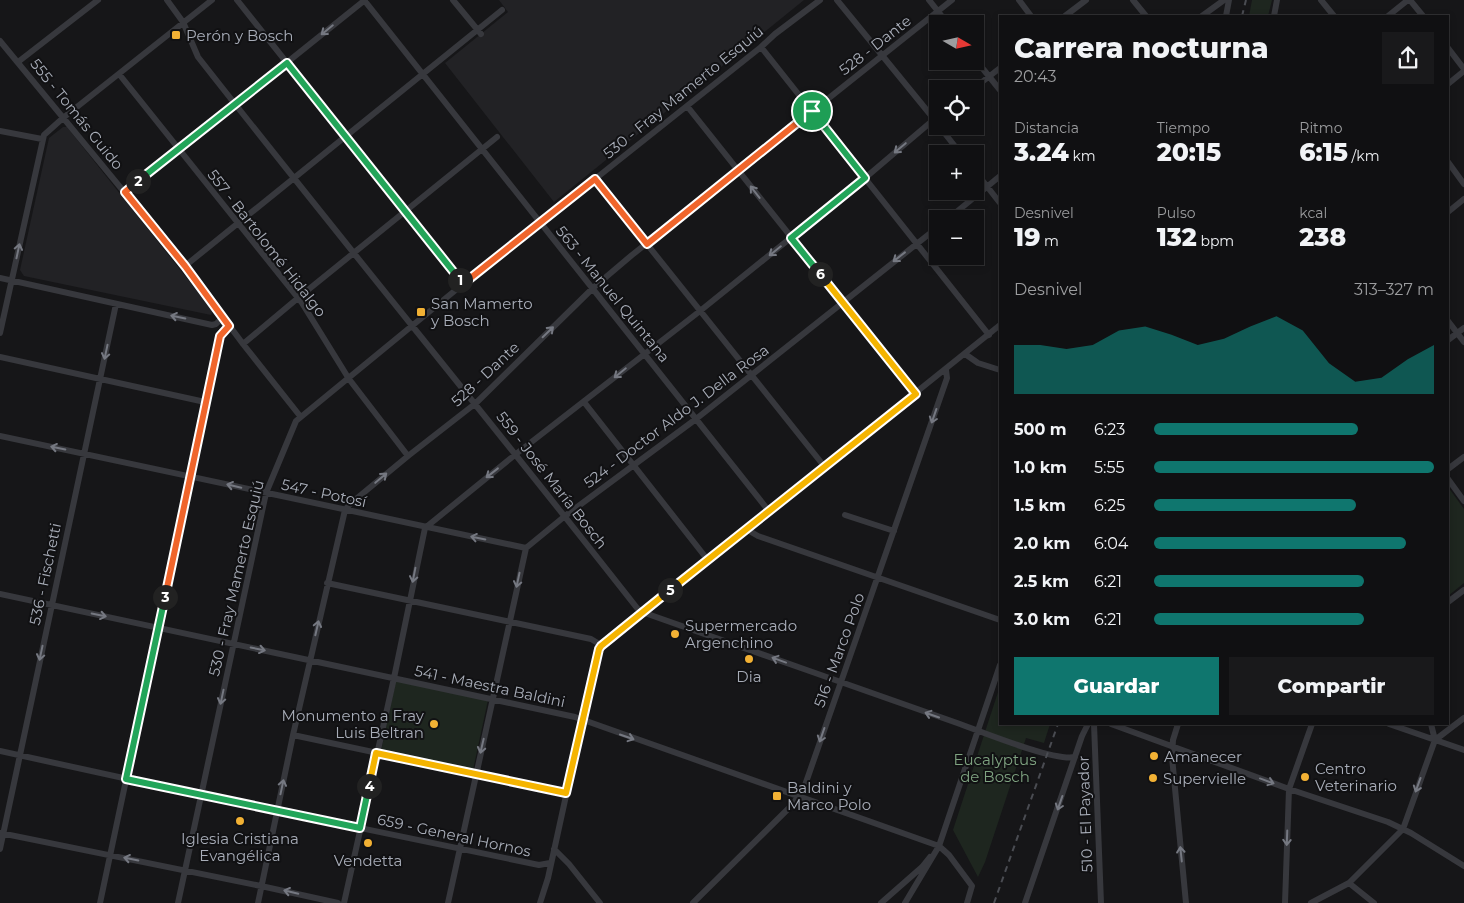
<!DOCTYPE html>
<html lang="es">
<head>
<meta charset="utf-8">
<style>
  :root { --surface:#101012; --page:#19191b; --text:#f1f3f6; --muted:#9c9d9f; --line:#303032; --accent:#0f766e }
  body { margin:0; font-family:Montserrat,sans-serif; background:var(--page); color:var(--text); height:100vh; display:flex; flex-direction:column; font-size:19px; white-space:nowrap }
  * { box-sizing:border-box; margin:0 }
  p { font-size:16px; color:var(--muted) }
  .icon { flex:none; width:28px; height:28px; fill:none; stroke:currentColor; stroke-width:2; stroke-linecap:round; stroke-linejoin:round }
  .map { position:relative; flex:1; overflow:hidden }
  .sheet { position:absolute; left:999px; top:15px; width:450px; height:710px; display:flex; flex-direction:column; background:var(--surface); border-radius:0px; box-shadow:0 2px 8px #0003,0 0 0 1px var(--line) }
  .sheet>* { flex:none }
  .needle { width:32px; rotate:99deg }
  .fabs { position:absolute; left:929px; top:15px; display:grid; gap:10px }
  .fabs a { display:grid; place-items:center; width:55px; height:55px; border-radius:0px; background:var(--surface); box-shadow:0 2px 8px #0003,0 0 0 1px var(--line); font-size:25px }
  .pin { position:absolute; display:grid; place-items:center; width:42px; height:42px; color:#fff; margin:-21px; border:2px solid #fff; border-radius:50%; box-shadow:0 1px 5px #0007 }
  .km { position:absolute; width:25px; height:25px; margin:-12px; border-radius:50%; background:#222; color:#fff; font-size:14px; line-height:25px; text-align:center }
  .round { display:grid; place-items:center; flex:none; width:52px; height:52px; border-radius:0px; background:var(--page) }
  .head { display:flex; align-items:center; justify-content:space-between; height:85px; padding:0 15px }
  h1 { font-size:28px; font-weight:800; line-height:38px }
  .stats { display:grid; grid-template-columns:repeat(3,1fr); gap:8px; height:85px; padding:5px 15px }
  .stats div { display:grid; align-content:center }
  .stats b { font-size:25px; font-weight:800 }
  .stats small { font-size:14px; font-weight:400 }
  .stats p { font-size:14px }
  .chart { height:140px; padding:10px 15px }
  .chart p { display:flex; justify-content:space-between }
  .chart svg { width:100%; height:90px; margin-top:5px; fill:var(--accent); opacity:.7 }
  .button { display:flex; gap:10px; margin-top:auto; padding:10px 15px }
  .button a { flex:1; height:58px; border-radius:0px; background:var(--accent); color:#fff; font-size:20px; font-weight:800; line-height:58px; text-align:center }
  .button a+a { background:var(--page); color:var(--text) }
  ul { padding:0 15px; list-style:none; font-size:16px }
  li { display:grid; grid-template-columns:80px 60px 1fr; align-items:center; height:38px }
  li i { height:12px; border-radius:6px; background:var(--accent) }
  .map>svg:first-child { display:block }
</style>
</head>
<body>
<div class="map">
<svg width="1464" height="903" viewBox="0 0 1464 903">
  <rect width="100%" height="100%" fill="#161618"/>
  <path fill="#222225" d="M499,0H804L554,202L445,63L508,12Z
    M63,127H67L213,311L211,315L24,276L20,270L49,138Z"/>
  <path fill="#1e261f" d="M1252,0H1272L1268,16H1249Z
    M1448,487L1464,509V583L1448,596Z
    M396,681L488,700L473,770L381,751Z
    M1000,686V724H1050L1044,743L1026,738L985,862L978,877L953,830Z"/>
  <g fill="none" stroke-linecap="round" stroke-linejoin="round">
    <path stroke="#37383d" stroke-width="6" d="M167,0L183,22L198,57C343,242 492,423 637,608L642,612C748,649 854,687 960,724C982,732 1056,762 1075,757
      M237,0L463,284
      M364,0L768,510
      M453,0L481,34
      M837,0L938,124
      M929,0L948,24
      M1019,0L1031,16
      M1133,0L1146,16
      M1321,0L1334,16
      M1410,0L1423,16
      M1065,16L1086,0
      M1202,16L1224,0
      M1226,16L1229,0
      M1274,16L1277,0
      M1388,16L1408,0
      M0,41L185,266L243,344L300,416
      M761,47L989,335
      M1448,48L1464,69
      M975,59L1000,90
      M18,62L98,0
      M119,74L302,303L349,379L408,456
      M1448,84L1464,71
      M973,89L1000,68
      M687,106L916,394
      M939,126L961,154
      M0,131L42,139
      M1448,162L1464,184
      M975,171L1000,203
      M595,179L824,466
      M125,192L365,0
      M1448,212L1464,199
      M948,219L1000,176
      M185,266L502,10
      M0,278L212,325L216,324L223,317
      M1448,321L1464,342
      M0,333L44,135L63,118L212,0
      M1448,340L1464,328
      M243,344L298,298L497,137
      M965,354L978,363L1000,370
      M0,357L205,402
      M584,402L707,559
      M0,436L526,548
      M1448,469L1464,457
      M1448,479L1464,501
      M845,515L894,531
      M746,529L758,536L1000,620
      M327,583L591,639L601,645
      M0,594L575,717L939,846L949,855L972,886L967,903
      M1448,602L1464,590
      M1094,724L1101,903
      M1111,724L1289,789L1388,822L1411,833L1464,866
      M1178,724L1173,740L1172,757L1186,903
      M1389,724L1464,750
      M1431,724L1435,740
      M293,735L566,793
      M0,751L201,795L539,865L550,863
      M0,833L261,886L338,903
      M0,849L116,304
      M554,849L569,864L600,903
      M1349,883L1374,903
      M100,903L220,336L229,326
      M178,903L266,493L296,421L463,284L761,47L775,34L820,0
      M258,903L293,735L345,510L350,504L408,456L476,403L593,288L632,255L952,0
      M344,903L394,678L425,528L516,454L700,311L865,178L938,116
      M448,903L526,548L565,516L696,419L938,227
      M540,903L548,878L597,654L601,645L1000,325
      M693,903L793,804L804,788L947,378L946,370
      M881,903L922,867L930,857
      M905,903L939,846L1000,665
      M1025,903L1082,736L1088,724
      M1285,903L1289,789L1312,724
      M1311,903L1349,883L1403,829L1435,740L1464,718"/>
    <path stroke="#4a4c52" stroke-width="2" stroke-dasharray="6 5" stroke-linecap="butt" d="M1242,16L1246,0
      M994,903L1058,724"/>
  </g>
  <defs><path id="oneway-shaft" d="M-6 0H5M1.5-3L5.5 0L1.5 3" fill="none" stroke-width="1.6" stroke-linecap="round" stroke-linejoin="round" transform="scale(1.25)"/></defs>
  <g stroke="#757881">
    <use href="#oneway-shaft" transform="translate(327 30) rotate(141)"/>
    <use href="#oneway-shaft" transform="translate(900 148) rotate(140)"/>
    <use href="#oneway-shaft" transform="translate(755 192) rotate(-128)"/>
    <use href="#oneway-shaft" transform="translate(18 251) rotate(-78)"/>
    <use href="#oneway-shaft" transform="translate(775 251) rotate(141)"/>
    <use href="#oneway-shaft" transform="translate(899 257) rotate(142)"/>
    <use href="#oneway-shaft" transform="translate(178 317) rotate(-168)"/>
    <use href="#oneway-shaft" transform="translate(548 332) rotate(-44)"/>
    <use href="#oneway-shaft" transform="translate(106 352) rotate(102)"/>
    <use href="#oneway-shaft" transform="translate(620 373) rotate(141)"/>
    <use href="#oneway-shaft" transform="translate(934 416) rotate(109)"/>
    <use href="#oneway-shaft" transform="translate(58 448) rotate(-168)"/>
    <use href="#oneway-shaft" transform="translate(492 473) rotate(142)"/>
    <use href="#oneway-shaft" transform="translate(381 478) rotate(-40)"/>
    <use href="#oneway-shaft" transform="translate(234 486) rotate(-167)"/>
    <use href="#oneway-shaft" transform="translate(478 538) rotate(-169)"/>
    <use href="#oneway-shaft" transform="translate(414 575) rotate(101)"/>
    <use href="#oneway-shaft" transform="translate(518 580) rotate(102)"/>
    <use href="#oneway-shaft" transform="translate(99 615) rotate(12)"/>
    <use href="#oneway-shaft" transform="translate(317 628) rotate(-77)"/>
    <use href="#oneway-shaft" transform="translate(258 649) rotate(12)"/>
    <use href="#oneway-shaft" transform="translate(41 653) rotate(102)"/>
    <use href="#oneway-shaft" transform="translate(779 660) rotate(-160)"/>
    <use href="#oneway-shaft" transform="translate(222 697) rotate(102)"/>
    <use href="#oneway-shaft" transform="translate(932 715) rotate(-161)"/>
    <use href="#oneway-shaft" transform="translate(822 735) rotate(109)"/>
    <use href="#oneway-shaft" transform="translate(627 737) rotate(19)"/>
    <use href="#oneway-shaft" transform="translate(482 746) rotate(103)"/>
    <use href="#oneway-shaft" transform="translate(1267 781) rotate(20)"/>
    <use href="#oneway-shaft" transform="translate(1418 785) rotate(110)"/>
    <use href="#oneway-shaft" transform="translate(282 787) rotate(-78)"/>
    <use href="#oneway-shaft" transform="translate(1060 803) rotate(109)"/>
    <use href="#oneway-shaft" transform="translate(1287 838) rotate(92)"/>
    <use href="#oneway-shaft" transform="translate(1181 854) rotate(-96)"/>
    <use href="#oneway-shaft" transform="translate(131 859) rotate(-168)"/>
    <use href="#oneway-shaft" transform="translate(291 892) rotate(-167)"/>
  </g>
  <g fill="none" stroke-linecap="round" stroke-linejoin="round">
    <defs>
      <path id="split-1" d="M460,280L463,284L595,179L647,244L812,111"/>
      <path id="split-2" d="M138,181L287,63L460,280"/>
      <path id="split-3" d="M138,181L125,192L185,266L229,326L220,336L165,597"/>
      <path id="split-4" d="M165,597L126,779L360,828L369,786"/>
      <path id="split-5" d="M369,786L376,753L566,793L599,649L601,646L670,590"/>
      <path id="split-6" d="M670,590L916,394L820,274"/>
      <path id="split-7" d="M812,111L865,178L791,238L820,274"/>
    </defs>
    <use href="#split-1" stroke="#fff" stroke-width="10"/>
    <use href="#split-2" stroke="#fff" stroke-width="10"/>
    <use href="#split-3" stroke="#fff" stroke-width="10"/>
    <use href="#split-4" stroke="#fff" stroke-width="10"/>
    <use href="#split-5" stroke="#fff" stroke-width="10"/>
    <use href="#split-6" stroke="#fff" stroke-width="10"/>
    <use href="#split-7" stroke="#fff" stroke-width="10"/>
    <use href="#split-1" stroke="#f0652b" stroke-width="6"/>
    <use href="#split-2" stroke="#22a559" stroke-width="6"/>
    <use href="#split-3" stroke="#f0652b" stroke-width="6"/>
    <use href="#split-4" stroke="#22a559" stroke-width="6"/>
    <use href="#split-5" stroke="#f5b400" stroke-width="6"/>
    <use href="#split-6" stroke="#f5b400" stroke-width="6"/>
    <use href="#split-7" stroke="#22a559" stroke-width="6"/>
  </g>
  <g fill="#f2b134" stroke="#111113" stroke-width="2">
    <rect x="171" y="30" width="10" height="10" rx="2.5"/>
    <rect x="416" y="307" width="10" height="10" rx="2.5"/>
    <circle cx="675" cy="634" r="5"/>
    <circle cx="749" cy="659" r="5"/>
    <circle cx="434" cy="724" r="5"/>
    <circle cx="1154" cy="756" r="5"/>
    <circle cx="1305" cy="777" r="5"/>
    <circle cx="1153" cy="778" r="5"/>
    <rect x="772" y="791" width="10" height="10" rx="2.5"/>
    <circle cx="240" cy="821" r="5"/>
    <circle cx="368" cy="843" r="5"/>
  </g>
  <g text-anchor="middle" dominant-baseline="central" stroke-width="4" stroke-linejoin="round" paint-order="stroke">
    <g font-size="15" fill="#a8adb8" stroke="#111113" text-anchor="start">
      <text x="186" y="35">Perón y Bosch</text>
      <text x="431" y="303">San Mamerto<tspan x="431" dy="17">y Bosch</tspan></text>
      <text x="685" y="625">Supermercado<tspan x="685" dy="17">Argenchino</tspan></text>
      <text x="749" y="676" text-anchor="middle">Dia</text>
      <text x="424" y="715" text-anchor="end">Monumento a Fray<tspan x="424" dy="17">Luis Beltran</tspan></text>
      <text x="1164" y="756">Amanecer</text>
      <text x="1315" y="768">Centro<tspan x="1315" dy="17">Veterinario</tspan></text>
      <text x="1163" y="778">Supervielle</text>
      <text x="787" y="787">Baldini y<tspan x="787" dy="17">Marco Polo</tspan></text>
      <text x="240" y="838" text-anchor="middle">Iglesia Cristiana<tspan x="240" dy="17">Evangélica</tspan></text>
      <text x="368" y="860" text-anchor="middle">Vendetta</text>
    </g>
    <g font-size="15" fill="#a8adb8" stroke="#111113">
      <text transform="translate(875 45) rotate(-38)">528 - Dante</text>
      <text transform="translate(683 92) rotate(-39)">530 - Fray Mamerto Esquiú</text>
      <text transform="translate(77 114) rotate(51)">555 - Tomás Guido</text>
      <text transform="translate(267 243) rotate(52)">557 - Bartolomé Hidalgo</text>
      <text transform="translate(613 294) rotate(51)">563 - Manuel Quintana</text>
      <text transform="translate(485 374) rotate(-43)">528 - Dante</text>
      <text transform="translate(676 416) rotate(-37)">524 - Doctor Aldo J. Della Rosa</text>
      <text transform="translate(552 480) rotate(52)">559 - José María Bosch</text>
      <text transform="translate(324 493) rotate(12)">547 - Potosí</text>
      <text transform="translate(45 574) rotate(-78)">536 - Fischetti</text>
      <text transform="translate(236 578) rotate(-77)">530 - Fray Mamerto Esquiú</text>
      <text transform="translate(839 650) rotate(-70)">516 - Marco Polo</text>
      <text transform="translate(490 686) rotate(12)">541 - Maestra Baldini</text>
      <text transform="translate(1085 814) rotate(-92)">510 - El Payador</text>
      <text transform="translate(454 835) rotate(12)">659 - General Hornos</text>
    </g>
    <g font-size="15" fill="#7fa381" stroke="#111113">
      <text x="995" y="759">Eucalyptus<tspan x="995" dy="17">de Bosch</tspan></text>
    </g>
  </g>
</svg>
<div class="fabs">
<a><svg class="needle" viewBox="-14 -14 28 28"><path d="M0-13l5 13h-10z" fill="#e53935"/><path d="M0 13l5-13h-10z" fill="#9c9d9f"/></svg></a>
<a><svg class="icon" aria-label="locate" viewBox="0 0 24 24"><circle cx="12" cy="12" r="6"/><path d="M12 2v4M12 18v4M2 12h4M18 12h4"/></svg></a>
<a>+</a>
<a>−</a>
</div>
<div class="pin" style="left:812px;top:111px;background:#1e9e55"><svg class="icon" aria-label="arrive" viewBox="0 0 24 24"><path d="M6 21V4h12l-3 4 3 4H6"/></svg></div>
<b class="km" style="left:460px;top:280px">1</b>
<b class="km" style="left:138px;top:181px">2</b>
<b class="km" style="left:165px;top:597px">3</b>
<b class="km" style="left:369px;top:786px">4</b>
<b class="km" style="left:670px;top:590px">5</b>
<b class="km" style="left:820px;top:274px">6</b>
<section class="sheet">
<div class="head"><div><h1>Carrera nocturna</h1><p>20:43</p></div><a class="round"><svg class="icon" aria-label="share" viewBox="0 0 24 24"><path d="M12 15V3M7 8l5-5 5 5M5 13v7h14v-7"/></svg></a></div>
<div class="stats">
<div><p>Distancia</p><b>3.24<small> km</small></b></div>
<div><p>Tiempo</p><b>20:15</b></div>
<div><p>Ritmo</p><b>6:15<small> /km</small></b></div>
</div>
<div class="stats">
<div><p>Desnivel</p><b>19<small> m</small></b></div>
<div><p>Pulso</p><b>132<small> bpm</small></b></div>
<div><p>kcal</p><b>238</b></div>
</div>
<div class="chart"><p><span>Desnivel</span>313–327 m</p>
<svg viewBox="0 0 160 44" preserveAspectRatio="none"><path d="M0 44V20L10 20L20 22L30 20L40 13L50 11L60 15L70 20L80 17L90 11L100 6L110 13L120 29L130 38L140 36L150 27L160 20V44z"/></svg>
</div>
<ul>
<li><b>500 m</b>6:23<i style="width:73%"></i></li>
<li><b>1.0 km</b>5:55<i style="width:100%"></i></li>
<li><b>1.5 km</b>6:25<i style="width:72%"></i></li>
<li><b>2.0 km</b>6:04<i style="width:90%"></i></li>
<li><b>2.5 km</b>6:21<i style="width:75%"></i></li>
<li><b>3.0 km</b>6:21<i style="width:75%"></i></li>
</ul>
<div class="button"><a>Guardar</a><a>Compartir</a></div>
</section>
</div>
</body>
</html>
